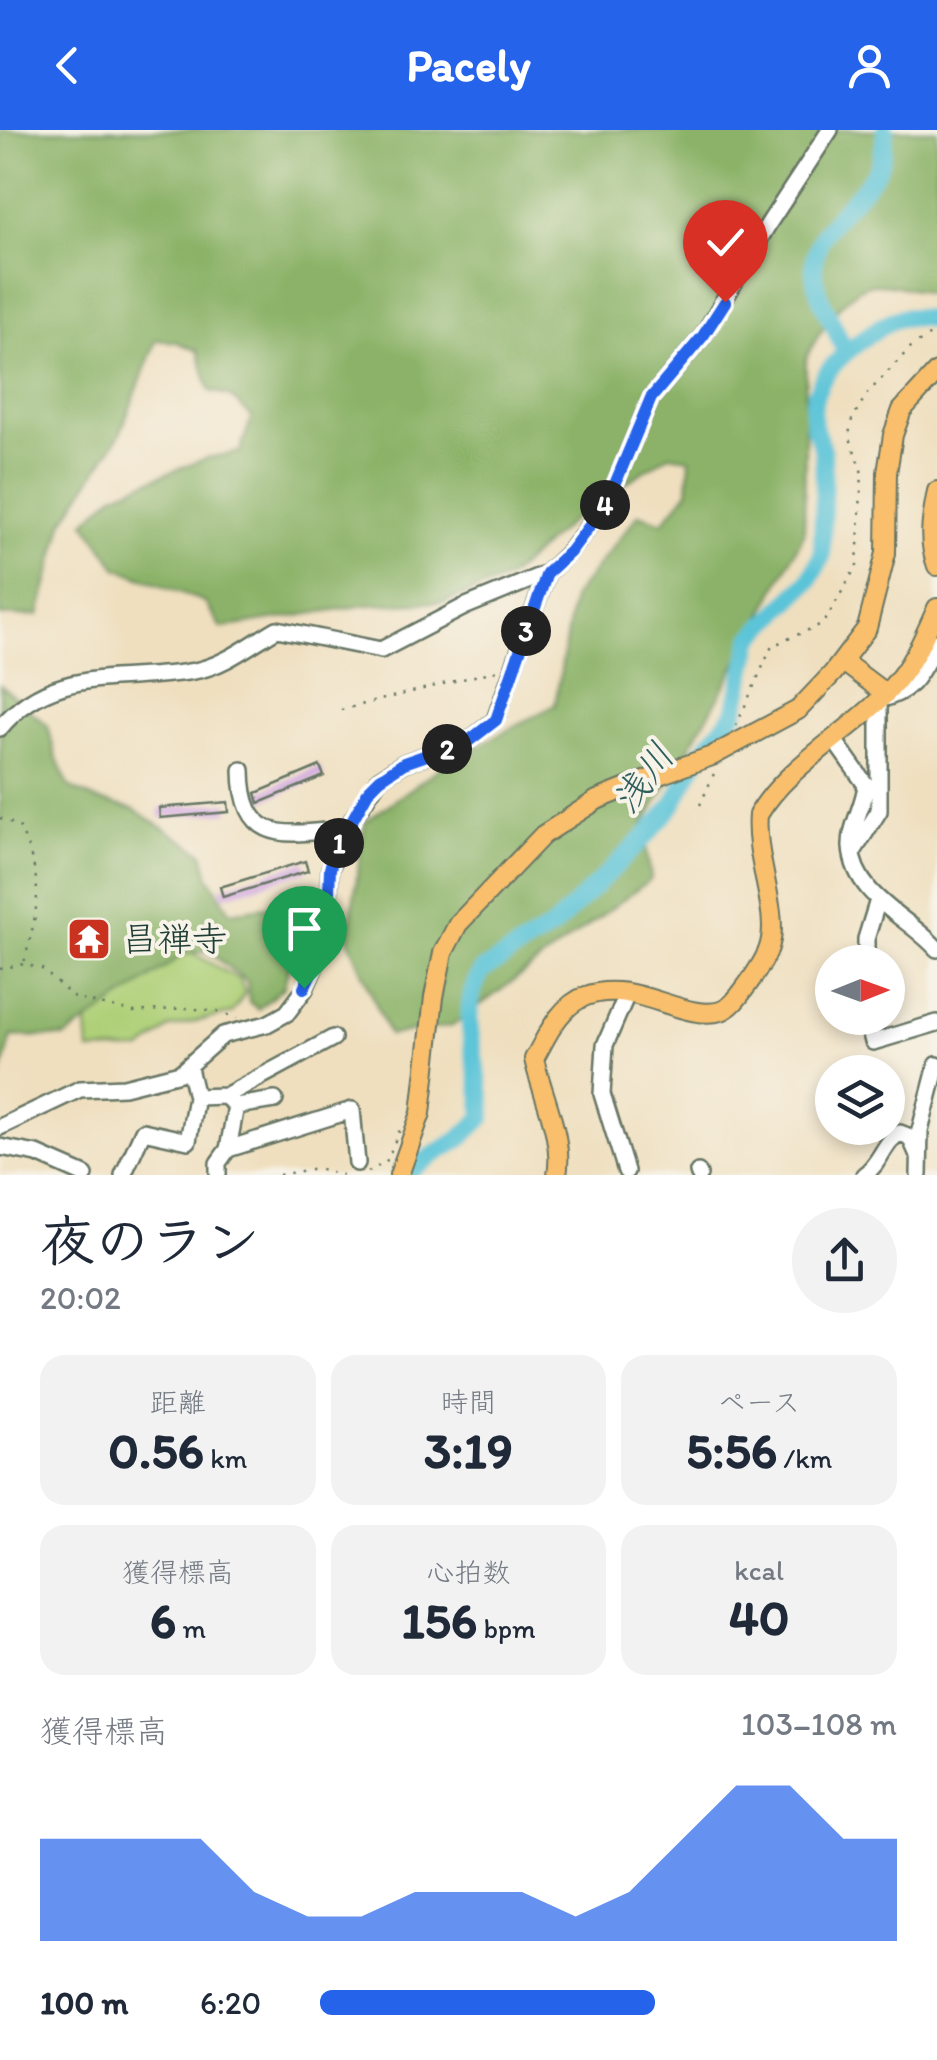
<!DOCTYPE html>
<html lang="ja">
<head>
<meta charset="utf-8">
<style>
  :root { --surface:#fff; --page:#f2f2f3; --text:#1f2937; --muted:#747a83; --accent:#2563eb }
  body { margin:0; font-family:Itim,"Klee One",sans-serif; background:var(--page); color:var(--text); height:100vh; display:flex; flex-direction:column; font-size:38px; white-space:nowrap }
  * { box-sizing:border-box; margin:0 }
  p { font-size:32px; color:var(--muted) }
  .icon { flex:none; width:55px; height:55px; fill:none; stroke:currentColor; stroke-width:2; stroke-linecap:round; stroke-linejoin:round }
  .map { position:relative; height:1045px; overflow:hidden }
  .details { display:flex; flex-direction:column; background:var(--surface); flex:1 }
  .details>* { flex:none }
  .needle { width:65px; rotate:89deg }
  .buttons { position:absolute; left:815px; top:815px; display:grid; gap:20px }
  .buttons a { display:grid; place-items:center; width:90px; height:90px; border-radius:50%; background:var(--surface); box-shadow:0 5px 15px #0003; font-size:50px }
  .pin { position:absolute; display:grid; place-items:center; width:85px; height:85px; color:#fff; margin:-102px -42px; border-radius:50% 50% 50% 0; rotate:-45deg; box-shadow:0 0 10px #0007 }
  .pin .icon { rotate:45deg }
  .km { position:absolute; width:50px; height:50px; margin:-25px; border-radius:50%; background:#222; color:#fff; font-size:28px; line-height:50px; text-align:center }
  .round { display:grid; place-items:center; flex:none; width:105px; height:105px; border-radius:52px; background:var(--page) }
  .summary { display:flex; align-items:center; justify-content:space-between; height:170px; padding:0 40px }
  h1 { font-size:55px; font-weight:700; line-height:75px }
  .figures { display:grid; grid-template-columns:repeat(3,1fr); gap:15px; height:170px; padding:10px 40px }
  .figures div { display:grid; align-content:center; border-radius:25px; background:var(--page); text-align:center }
  .figures b { font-size:50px; font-weight:700 }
  .figures small { font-size:28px; font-weight:400 }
  .figures p { font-size:28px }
  .chart { height:280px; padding:20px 40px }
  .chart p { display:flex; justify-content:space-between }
  .chart svg { width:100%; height:180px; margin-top:10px; fill:var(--accent); opacity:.7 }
  ul { padding:0 40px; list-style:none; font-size:32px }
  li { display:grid; grid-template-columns:160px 120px 1fr; align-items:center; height:75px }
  li i { height:25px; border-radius:12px; background:var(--accent) }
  header { display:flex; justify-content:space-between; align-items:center; height:130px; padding:0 40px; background:var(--accent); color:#fff; font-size:45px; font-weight:700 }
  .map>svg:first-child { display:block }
</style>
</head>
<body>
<header><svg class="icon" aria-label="back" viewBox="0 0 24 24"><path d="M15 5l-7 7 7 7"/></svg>Pacely<svg class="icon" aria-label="person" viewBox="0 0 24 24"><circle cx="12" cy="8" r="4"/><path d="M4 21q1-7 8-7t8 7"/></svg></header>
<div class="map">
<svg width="937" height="1045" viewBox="0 0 937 1045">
  <rect width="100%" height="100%" fill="#f7f3e8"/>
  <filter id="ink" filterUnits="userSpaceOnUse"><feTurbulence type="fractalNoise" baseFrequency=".01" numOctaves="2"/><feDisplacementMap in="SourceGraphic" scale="20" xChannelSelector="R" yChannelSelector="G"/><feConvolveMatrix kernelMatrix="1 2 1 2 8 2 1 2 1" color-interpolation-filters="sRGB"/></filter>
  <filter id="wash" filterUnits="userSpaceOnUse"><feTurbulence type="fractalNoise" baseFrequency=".0048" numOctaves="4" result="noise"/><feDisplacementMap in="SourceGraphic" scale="40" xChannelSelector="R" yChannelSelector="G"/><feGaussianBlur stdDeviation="2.25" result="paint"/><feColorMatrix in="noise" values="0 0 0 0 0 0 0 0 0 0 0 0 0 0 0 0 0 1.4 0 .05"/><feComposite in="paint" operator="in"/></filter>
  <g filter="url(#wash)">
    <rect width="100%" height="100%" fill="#efdfbf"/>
    <path fill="#afd078" stroke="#678656" stroke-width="2.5" d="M186,819L240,850L245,863L232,883L169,898L142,920L89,921L86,882Z"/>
    <path fill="#8bb268" stroke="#55784e" stroke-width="2.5" d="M0,0H937V165C918,161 893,153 874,154C847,156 816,206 806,229L804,404L719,567L643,695L651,749L452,896L389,905L348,808L365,692L448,632L555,575L573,467L639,384L663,392L688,361L690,328L669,325L582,381L507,449L445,472L366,475L221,498L205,472L117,438L85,392L115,364L207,328L240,322L252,287L230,266L210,261L198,221L177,212L156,210L120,304L63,393L39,485L0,486Z
      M0,555L48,596L55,624L69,657L96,670L133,679L203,723L209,747L230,782L309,771L313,801L293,816L284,857L258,879L249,872L247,852L208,821L184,824L66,907L12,906L0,950Z"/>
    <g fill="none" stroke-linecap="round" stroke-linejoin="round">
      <path stroke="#5cc4d8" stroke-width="18" d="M844,221C836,194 816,170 814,141C811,96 859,72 878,38C884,26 884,13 885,0
        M401,1045L460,1009L483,987C483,939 453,886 482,841L553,797L648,704L673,675L698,627L735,582L752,508L809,451L822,426C822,392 825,358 823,324C822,314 816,305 814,295C807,254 837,228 866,207C895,186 901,184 937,190"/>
    </g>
    <g id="blocks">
      <path fill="#cc9bde" d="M320,636L324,646L259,673L256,663Z
        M228,672L229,682L160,688L159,678Z
        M305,731L308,741L223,767L220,757Z"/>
    </g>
  </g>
  <g filter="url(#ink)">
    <use href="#blocks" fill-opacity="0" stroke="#687665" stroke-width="2.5"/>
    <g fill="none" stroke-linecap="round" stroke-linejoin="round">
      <defs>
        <path id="minor" d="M0,598C53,534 124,554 194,541C224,536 251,514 277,499L381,520L464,477L547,443L570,421L608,371L651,268L703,206L769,93L830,0
          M834,610L866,655C864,676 850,696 851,717C854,767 909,787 937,819
          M242,640C243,717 287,704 346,699
          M853,722L879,681V570C916,561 920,542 937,512
          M866,832V809L878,770
          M867,888L873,912L937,893
          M189,938L196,967L225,966L333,908
          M236,976L275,970
          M0,997L80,959L124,957L180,943L223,905L267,894L287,883L305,859L318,829L328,784L330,739L346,699L379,649L404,633L470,610L495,590L547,443
          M0,1017L37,1024L85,1045
          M228,1019L352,980L357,1033
          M626,1041L602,964L605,915L627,864
          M698,1042L699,1045
          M123,1045L143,1001L188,1011L196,967
          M218,1045V1033L228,1019L236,976L225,966
          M864,1045C881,1033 884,1011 900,1003L910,1007L917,1023
          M919,1045L920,1000L937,935"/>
        <path id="major" d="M937,361C932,388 927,409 937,436
          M842,531L886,564
          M798,580L833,543L867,498L886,423L887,343L893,305L902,280L937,242
          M399,1045L421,983L434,867L443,823L458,794L543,705L597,670L659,645
          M557,1045C564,1008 542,965 534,929C547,906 559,876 586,866C633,848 684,892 721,881C733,877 741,863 748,854C756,843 767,827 770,814C779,781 754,727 758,685C789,633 851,603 891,558C913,534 924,507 937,478"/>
      </defs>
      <use href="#minor" stroke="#687665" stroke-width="20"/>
      <use href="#major" stroke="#687665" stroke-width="22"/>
      <path stroke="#687665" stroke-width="2.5" stroke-dasharray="2.5 8" stroke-linecap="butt" d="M341,580L498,540
        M736,596L772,516L824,493L857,435L862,343L849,305L852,289L867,264L911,217L937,201
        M700,675L716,639
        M0,688L19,696C45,753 39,774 24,833
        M0,839L24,834L42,839L74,868L133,882L186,878L217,881L237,888
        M368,1042L386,1032L402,995
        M279,1045L317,1038L342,1045"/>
      <use href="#minor" stroke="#fff" stroke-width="15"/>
      <use href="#major" stroke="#f9bf6c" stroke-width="18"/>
      <defs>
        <path id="major-bridge" d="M659,645L712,626L798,580"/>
      </defs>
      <use href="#major-bridge" stroke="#687665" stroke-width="22" stroke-linecap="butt"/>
      <use href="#major-bridge" stroke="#f9bf6c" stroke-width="18"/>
    </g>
  </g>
  <g fill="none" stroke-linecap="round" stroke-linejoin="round" filter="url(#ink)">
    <defs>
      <path id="route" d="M304,858L318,829L328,784L330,739L334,723L369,660L380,649L404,633L470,610L496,590L547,443L570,422L608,371L651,268L703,206L725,172"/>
    </defs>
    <use href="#route" stroke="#fff" stroke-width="20"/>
    <use href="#route" stroke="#2563eb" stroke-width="12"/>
  </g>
  <defs>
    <symbol id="temple-square" viewBox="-11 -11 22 22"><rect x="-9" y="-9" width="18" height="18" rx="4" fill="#c8321e" stroke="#f7f3e8"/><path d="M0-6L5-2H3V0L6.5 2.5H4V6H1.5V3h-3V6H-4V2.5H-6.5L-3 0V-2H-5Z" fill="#fff"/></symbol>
  </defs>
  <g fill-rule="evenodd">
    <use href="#temple-square" x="64" y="784" width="50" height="50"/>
  </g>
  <g text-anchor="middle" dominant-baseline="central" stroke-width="8" stroke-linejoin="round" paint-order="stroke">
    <g font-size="35" fill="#1f3d34" stroke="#f7f3e8" text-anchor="start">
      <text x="122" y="809">昌禅寺</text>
    </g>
    <g font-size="38" font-style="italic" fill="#2e5f5d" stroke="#f7f3e8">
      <text transform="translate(643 648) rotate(-54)">浅川</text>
    </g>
  </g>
</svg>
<div class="buttons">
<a><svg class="needle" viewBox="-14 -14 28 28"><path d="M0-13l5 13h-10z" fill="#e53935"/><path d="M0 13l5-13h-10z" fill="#747a83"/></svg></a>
<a><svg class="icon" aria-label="layers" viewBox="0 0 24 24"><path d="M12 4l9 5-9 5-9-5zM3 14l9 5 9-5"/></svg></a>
</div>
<div class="pin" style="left:304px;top:858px;background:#1e9e55"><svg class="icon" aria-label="arrive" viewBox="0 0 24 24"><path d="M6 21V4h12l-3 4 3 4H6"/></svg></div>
<div class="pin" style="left:725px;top:172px;background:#d93025"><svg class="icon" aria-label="check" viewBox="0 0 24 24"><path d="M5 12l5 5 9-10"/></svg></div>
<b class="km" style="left:339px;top:713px">1</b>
<b class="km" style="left:447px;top:619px">2</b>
<b class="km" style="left:526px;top:501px">3</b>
<b class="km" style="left:605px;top:375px">4</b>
</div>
<section class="details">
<div class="summary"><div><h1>夜のラン</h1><p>20:02</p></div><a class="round"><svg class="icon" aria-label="share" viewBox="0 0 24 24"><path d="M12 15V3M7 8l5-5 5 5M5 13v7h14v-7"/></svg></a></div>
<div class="figures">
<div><p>距離</p><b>0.56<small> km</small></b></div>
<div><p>時間</p><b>3:19</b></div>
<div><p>ペース</p><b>5:56<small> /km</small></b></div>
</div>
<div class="figures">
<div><p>獲得標高</p><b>6<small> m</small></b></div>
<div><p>心拍数</p><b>156<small> bpm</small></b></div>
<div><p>kcal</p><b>40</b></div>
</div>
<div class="chart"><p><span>獲得標高</span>103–108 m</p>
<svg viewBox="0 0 160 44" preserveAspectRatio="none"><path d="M0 44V19L10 19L20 19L30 19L40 32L50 38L60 38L70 32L80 32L90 32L100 38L110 32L120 19L130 6L140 6L150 19L160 19V44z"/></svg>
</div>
<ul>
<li><b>100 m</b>6:20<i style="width:58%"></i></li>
</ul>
</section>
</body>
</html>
